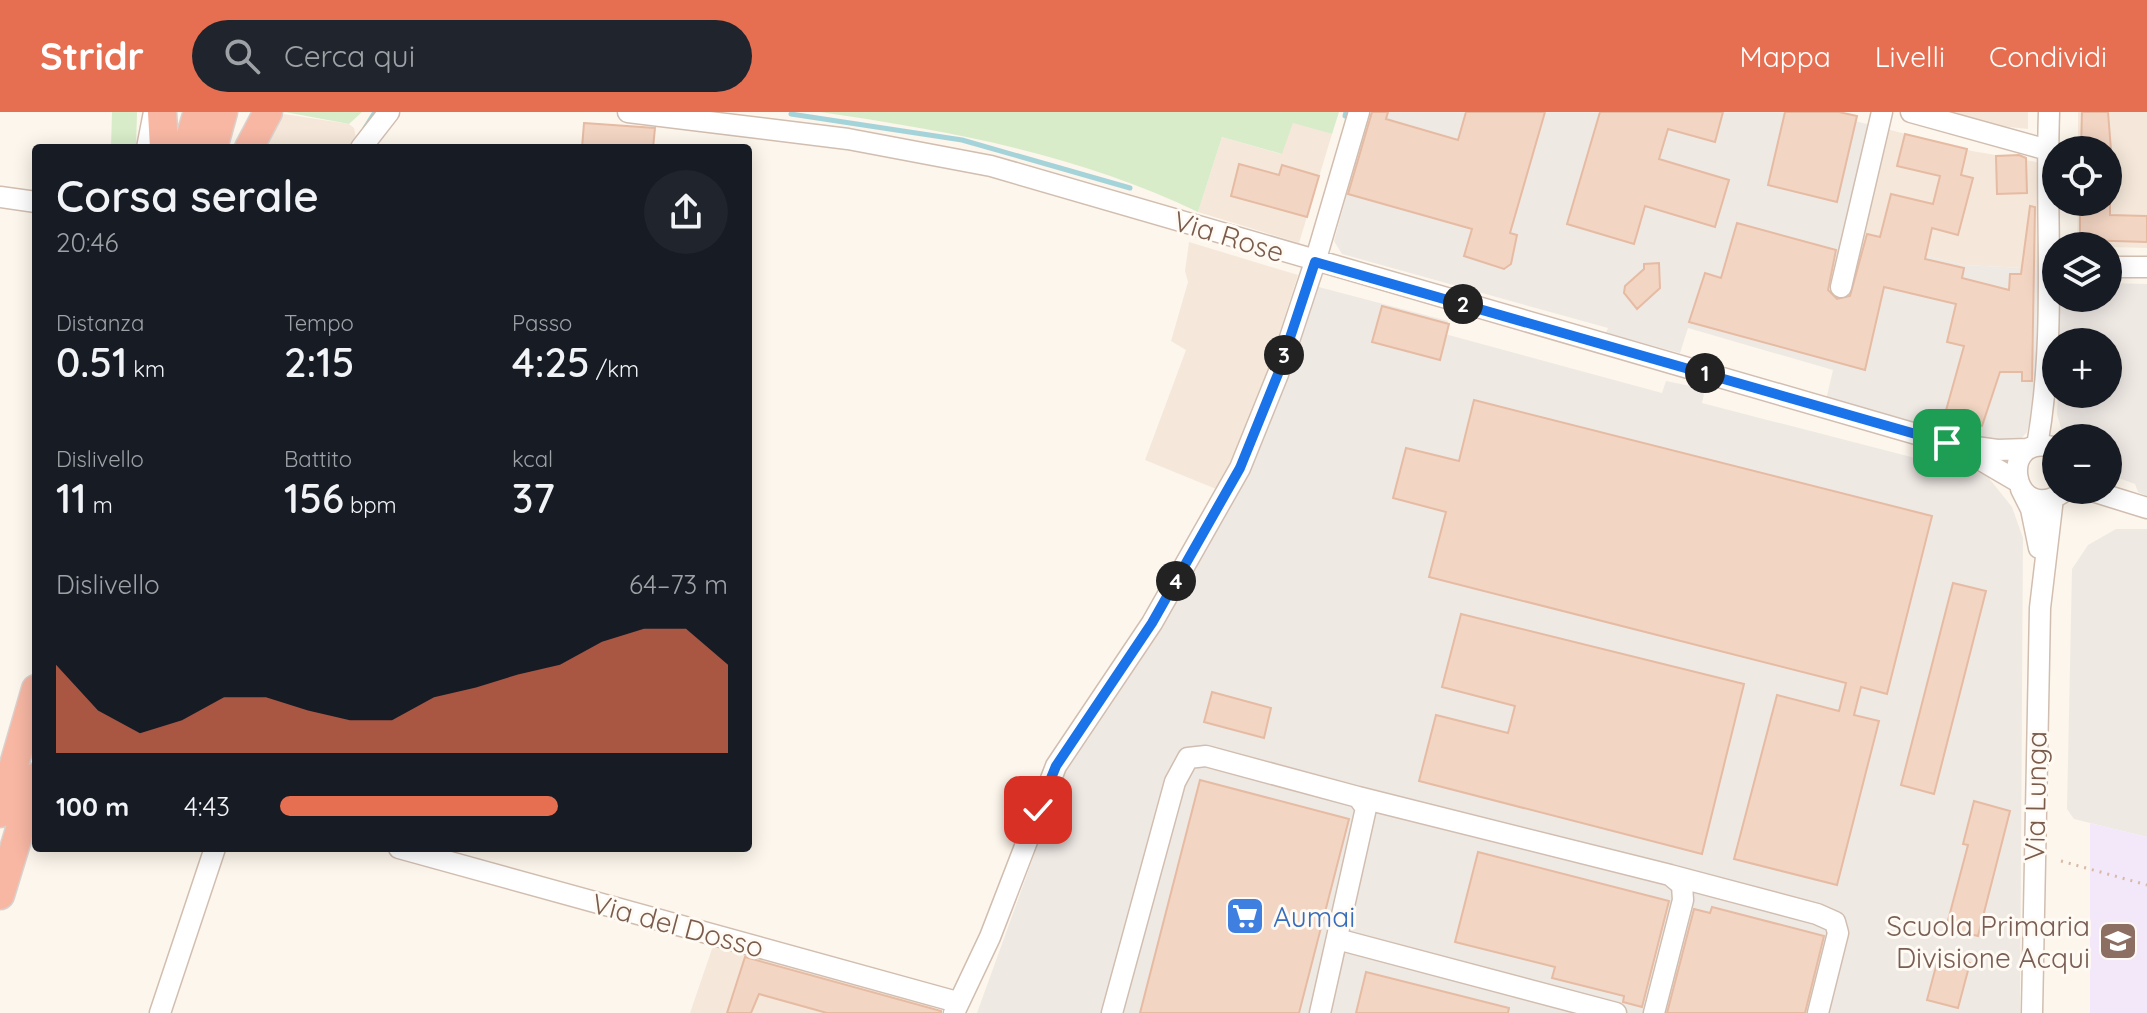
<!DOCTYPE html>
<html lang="it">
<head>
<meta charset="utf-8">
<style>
  :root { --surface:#171b24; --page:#20242c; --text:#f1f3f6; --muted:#9ea1a6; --accent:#e76f51 }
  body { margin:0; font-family:Quicksand,sans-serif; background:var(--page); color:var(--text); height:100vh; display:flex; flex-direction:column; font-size:30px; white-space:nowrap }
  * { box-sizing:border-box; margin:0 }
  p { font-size:26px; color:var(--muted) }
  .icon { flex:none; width:44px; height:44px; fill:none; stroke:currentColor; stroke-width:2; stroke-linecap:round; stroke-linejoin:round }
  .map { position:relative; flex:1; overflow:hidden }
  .sheet { position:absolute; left:32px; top:32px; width:720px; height:708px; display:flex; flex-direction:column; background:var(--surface); border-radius:8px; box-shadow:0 4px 20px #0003 }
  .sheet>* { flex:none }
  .tools { position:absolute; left:2042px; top:24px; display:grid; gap:16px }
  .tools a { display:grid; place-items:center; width:80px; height:80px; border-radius:50%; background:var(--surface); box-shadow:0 4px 20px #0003; font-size:40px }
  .pin { position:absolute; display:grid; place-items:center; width:68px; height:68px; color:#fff; margin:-34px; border-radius:16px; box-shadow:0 4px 12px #0006 }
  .km { position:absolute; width:40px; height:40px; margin:-20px; border-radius:50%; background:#222; color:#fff; font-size:22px; line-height:40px; text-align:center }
  .round { display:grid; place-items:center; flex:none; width:84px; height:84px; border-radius:42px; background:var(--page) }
  .summary { display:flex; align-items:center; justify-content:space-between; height:136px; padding:0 24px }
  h1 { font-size:44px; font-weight:600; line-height:60px }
  .figures { display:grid; grid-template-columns:repeat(3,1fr); gap:12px; height:136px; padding:8px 24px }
  .figures div { display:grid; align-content:center }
  .figures b { font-size:40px; font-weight:600 }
  .figures small { font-size:22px; font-weight:400 }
  .figures p { font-size:22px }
  .chart { height:224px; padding:16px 24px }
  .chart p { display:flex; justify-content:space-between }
  .chart svg { width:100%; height:144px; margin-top:8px; fill:var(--accent); opacity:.7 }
  ul { padding:0 24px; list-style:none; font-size:26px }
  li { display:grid; grid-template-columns:128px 96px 1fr; align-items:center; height:60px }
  li i { height:20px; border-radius:10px; background:var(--accent) }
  header { display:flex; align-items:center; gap:48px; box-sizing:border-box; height:112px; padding:0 40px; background:var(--accent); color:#fff }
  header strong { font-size:38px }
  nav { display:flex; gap:44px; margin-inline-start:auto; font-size:28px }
  .search { width:560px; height:72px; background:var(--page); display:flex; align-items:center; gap:20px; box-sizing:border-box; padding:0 28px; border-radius:44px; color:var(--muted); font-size:30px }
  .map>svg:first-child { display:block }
</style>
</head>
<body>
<header>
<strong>Stridr</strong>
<div class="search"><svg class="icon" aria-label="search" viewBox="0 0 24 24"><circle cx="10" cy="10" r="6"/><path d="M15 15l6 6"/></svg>Cerca qui</div>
<nav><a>Mappa</a><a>Livelli</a><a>Condividi</a></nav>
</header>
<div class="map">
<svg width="2147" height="901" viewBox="0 0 2147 901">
  <rect width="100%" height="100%" fill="#fdf6ec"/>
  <path fill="#f5e8da" d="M1940,0H2028V17L2000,14Z
    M2078,0H2147V136L2077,134L2078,90H2108V38H2078Z
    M284,2L349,12L354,16L357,31L355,36H266Z
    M1293,10L1332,22L1299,131L1198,100L1222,25L1281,42Z
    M1871,13L1972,39L2037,50L2042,157L1964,153L1848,124Z
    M1189,130L1298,163L1250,313L1216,377L1145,348L1186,238L1171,229L1188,170L1185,159Z
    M714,831L864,872L927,892L942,901H690Z"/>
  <path fill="#efe9e4" d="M1369,0H1819L1871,13L1849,124L1964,153L2042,157L2039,270L2027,320L2020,328L1993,334L1826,288L1833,258L1688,216L1680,241L1606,221L1608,216L1342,142L1334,129Z
    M2108,171L2147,172V384L2138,380L2135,372L2108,362V326H2064L2057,302L2058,282H2108V230H2058V186H2108Z
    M1315,174L1448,209L1445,222L1662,281L1666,269L1705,277L1702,291L1946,354L1948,346L1988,365L2012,395L2023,426L2020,901H977L1067,652L1171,498L1217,417L1262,330L1256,325L1262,313L1269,315Z
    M2116,417H2147V725L2074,707L2067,697L2072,457L2088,433Z"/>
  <path fill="#f3e8fa" d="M2090,711L2147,725V901H2090Z"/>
  <path fill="#d8ecc9" d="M112,0H137L136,36H111Z
    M285,0H362L349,12Z
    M820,0H1339L1332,22L1293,11L1282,42L1222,25L1198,100C1078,42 950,19 820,0Z"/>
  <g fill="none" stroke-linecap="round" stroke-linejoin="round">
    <path stroke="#a5d3da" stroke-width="5" d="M791,2L962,28L1130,76
      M1345,4L1346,0
      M365,16L375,0"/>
  </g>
  <path fill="#f3d5c3" stroke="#e6bba3" stroke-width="2" d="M1372,0H1388L1386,7L1458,28L1466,0H1545L1510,121L1517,123L1511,152L1504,157L1464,144L1472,117L1348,82Z
    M1600,0H1723L1715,30L1668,17L1659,47L1729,68L1715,115L1645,94L1634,132L1567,112Z
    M1785,0H1839L1857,4L1837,90L1768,73Z
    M2082,0H2108L2111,38H2081Z
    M584,11L655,16L653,36H582Z
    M1905,22L1967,37L1961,63L1973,66L1958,123L1932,116L1925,147L1964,156L1962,166L2009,178L2010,162H2021L2030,94L2035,95L2032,269H2022V260H2000L1982,314L1945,302L1964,234L1947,230L1956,192L1884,175L1865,258L1689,210L1705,161L1721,166L1737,111L1836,138L1828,178L1837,187L1850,184L1867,122L1880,125L1891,82L1933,92L1940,64L1897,54Z
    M2019,43L2026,46L2027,81L1997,82L1996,44Z
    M1239,52L1279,63L1282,53L1319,64L1307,105L1231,84Z
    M2080,90H2110V103L2147,104V130L2080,128Z
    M1659,151L1660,176L1637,197L1624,181L1625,174L1644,157V152Z
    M1382,194L1449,212L1440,248L1372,230Z
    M1474,288L1932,404L1887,582L1861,575L1854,603L1879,609L1837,773L1734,747L1777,583L1839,599L1846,571L1429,465L1446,400L1393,386L1406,336L1459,349Z
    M1953,471L1986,479L1934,682L1901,673Z
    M1461,502L1744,572L1702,742L1419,669L1436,603L1508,621L1515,594L1442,575Z
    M1212,580L1271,596L1264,626L1204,610Z
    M1200,668L1349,707L1299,901H1140Z
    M1974,689L2010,699L1978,824L1946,816L1968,733L1963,732Z
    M1478,740L1669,789L1642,895L1623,890L1624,884L1552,866L1555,855L1455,830Z
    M1712,795L1824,824L1805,901H1667L1694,797L1710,801Z
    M1939,843L1970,851L1958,896L1927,888Z
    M745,845L941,899V901H827L759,882L751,901H727Z
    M1366,860L1509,896L1508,901H1356Z"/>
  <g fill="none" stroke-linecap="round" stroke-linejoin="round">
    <defs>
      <path id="minor" d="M628,0L848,27L991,54L1947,331L1997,338L2028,337
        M1911,0L2048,38
        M147,36L154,0
        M361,36L389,0
        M0,85L36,90
        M2108,155H2147
        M1841,175L1882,0
        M2037,334C2057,223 2045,112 2049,0
        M2056,336C1996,317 2011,415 2062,381
        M1969,341L2017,369
        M2021,377L2031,397L2039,436
        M2089,378L2147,396
        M1358,685L1670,763L1682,773L1683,788L1654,901
        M399,736L957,890
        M1670,763L1817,802L1835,810L1838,821L1818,901
        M1337,827L1616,901
        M160,901L215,736
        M954,901L990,825L1056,654L1152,511L1240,356L1278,262L1315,150L1359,0
        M1112,901L1175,670L1188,646L1206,644L1358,685L1366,696L1320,901
        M2032,901L2040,496L2053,386"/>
      <path id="highway" d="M162,0L164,36
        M187,36L198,0
        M213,36L223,0
        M249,36L268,0
        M0,701L36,577
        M0,783L36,665"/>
    </defs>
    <use href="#minor" stroke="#d1beb0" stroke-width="23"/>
    <use href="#highway" stroke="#dad1cd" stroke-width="31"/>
    <path stroke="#d9b8a5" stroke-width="3" stroke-dasharray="2 6" stroke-linecap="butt" d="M2061,749L2147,773"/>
    <use href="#minor" stroke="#fff" stroke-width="20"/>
    <use href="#highway" stroke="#f7b7a3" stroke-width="28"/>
  </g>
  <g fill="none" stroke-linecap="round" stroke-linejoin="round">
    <defs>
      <path id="route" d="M1038,698L1056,654L1152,511L1240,356L1278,262L1315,150L1947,331"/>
    </defs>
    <use href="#route" stroke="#fff" stroke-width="16"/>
    <use href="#route" stroke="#1a73e8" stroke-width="10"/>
  </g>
  <defs>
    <symbol id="supermarket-square" viewBox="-11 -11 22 22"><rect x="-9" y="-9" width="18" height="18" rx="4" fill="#3f7fe0" stroke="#fffaf3"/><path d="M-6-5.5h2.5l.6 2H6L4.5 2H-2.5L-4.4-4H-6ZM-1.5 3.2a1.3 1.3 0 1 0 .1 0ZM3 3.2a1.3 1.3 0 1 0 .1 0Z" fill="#fff"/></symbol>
    <symbol id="school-square" viewBox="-11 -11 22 22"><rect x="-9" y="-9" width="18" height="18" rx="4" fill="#8d6e63" stroke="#fffaf3"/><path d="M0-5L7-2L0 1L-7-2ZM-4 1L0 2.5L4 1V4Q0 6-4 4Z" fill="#fff"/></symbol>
  </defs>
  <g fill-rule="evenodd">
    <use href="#supermarket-square" x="1223" y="782" width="44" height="44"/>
    <use href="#school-square" x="2096" y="807" width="44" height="44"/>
  </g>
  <g text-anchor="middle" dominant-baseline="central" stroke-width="6" stroke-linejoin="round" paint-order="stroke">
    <g font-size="28" fill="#7a5c4d" stroke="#fffaf3">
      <text transform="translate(1229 124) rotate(17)">Via Rose</text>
      <text transform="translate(2035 684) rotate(-89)">Via Lunga</text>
      <text transform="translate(678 813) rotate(15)">Via del Dosso</text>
    </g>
    <g font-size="28" fill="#366cbe" stroke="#fffaf3" text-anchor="start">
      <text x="1273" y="804">Aumai</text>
    </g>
    <g font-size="28" fill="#785e54" stroke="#fffaf3" text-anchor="end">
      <text x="2090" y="813">Scuola Primaria<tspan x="2090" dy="32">Divisione Acqui</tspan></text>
    </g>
  </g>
</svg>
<div class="tools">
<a><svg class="icon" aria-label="locate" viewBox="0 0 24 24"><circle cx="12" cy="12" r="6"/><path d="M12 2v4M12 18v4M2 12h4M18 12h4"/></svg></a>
<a><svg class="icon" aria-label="layers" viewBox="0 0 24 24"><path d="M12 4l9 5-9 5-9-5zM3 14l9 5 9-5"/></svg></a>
<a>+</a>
<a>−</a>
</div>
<div class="pin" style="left:1947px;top:331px;background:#1e9e55"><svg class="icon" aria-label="arrive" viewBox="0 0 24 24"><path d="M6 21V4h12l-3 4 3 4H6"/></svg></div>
<div class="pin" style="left:1038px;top:698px;background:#d93025"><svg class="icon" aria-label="check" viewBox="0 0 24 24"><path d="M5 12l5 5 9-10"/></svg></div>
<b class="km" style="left:1705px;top:261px">1</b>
<b class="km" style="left:1463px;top:192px">2</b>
<b class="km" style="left:1284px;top:243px">3</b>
<b class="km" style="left:1176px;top:469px">4</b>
<section class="sheet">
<div class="summary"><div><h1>Corsa serale</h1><p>20:46</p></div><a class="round"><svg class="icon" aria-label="share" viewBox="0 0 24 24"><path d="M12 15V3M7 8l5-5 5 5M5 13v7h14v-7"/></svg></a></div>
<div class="figures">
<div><p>Distanza</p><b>0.51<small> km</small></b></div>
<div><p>Tempo</p><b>2:15</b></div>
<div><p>Passo</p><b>4:25<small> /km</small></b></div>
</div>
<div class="figures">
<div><p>Dislivello</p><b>11<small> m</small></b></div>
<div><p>Battito</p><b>156<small> bpm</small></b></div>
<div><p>kcal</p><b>37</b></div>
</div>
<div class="chart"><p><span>Dislivello</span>64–73 m</p>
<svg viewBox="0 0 160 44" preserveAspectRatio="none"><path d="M0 44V17L10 31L20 38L30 34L40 27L50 27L60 31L70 34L80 34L90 27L100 24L110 20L120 17L130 10L140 6L150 6L160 17V44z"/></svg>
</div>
<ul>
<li><b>100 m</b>4:43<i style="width:62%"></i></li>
</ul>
</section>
</div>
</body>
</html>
